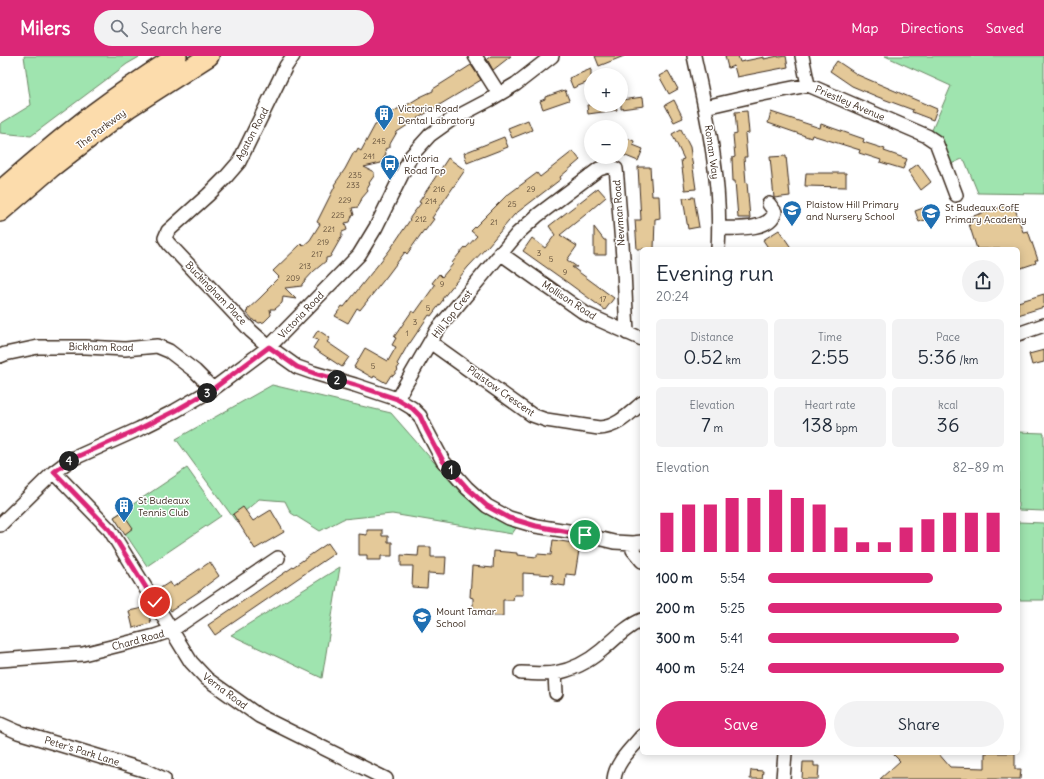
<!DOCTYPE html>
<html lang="en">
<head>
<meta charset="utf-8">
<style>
  :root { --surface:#fff; --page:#f2f2f3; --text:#1f2937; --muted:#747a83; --accent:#db2777 }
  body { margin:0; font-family:Delius,sans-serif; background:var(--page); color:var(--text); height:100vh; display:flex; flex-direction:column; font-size:15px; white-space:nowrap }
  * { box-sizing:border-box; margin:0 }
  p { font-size:13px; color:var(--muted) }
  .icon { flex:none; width:22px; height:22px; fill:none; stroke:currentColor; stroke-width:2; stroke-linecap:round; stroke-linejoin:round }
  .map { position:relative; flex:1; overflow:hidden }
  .details { position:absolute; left:640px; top:191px; width:380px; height:508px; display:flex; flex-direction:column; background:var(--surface); border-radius:6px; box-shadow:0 2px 10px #0003 }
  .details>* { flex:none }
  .buttons { position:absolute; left:584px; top:12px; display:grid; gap:8px }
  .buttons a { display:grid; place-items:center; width:44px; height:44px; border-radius:50%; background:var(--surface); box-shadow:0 2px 10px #0003; font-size:20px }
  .pin { position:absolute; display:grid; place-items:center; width:34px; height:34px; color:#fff; margin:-17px; border:2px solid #fff; border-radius:50%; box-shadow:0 1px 4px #0007 }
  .km { position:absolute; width:20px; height:20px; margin:-10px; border-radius:50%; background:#222; color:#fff; font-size:11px; line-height:20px; text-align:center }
  .round { display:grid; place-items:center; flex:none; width:42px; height:42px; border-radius:21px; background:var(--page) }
  .head { display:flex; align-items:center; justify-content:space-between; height:68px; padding:0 16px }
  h1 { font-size:22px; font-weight:600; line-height:30px }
  .stats { display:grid; grid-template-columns:repeat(3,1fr); gap:6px; height:68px; padding:4px 16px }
  .stats div { display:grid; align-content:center; border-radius:6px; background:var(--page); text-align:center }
  .stats b { font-size:20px; font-weight:600 }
  .stats small { font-size:11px; font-weight:400 }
  .stats p { font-size:11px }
  .chart { height:112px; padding:8px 16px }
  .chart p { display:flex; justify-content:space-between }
  .chart svg { width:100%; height:72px; margin-top:4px; stroke:var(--accent); stroke-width:6 }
  .action { display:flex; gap:8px; margin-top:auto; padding:8px 16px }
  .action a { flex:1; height:46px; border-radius:24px; background:var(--accent); color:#fff; font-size:16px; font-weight:600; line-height:46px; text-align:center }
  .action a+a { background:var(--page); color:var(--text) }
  ul { padding:0 16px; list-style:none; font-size:13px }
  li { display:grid; grid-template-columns:64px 48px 1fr; align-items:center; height:30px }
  li i { height:10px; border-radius:5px; background:var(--accent) }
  header { display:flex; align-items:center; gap:24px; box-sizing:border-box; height:56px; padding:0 20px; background:var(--accent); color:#fff }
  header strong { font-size:19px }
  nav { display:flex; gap:22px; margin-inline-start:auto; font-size:14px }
  .search { width:280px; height:36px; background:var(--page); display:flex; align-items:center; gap:10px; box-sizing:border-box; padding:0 14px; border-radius:22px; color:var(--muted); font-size:15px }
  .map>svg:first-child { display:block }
</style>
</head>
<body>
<header>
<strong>Milers</strong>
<div class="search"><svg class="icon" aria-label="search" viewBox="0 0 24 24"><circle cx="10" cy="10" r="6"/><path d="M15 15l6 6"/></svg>Search here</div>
<nav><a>Map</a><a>Directions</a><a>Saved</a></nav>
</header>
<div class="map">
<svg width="1044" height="723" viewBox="0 0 1044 723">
  <rect width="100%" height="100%" fill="#fff"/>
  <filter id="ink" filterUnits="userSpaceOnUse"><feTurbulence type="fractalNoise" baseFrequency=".025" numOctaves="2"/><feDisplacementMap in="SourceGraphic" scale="8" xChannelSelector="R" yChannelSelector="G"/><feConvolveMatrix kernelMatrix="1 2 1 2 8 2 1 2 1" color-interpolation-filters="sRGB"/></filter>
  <g filter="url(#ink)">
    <path fill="#9fe4af" stroke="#6d8766" d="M24,0H141L127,8L31,80L0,77V68L31,49Z
      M885,0H1044V138L978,137L965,105L962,103L949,109L932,74L951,30Z
      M272,329L391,357L461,437L492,459L516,472L512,478L392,458L343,463L320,475L291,457L285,445L259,443L235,464L176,383Z
      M1018,376L1044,377V455L1018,454Z
      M187,412L221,460L147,510L114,461Z
      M1018,466L1044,467V544H1018Z
      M340,511L322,622L231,579Z"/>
    <path fill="#e4c999" stroke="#3b2a1e" d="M491,0H511L493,14L487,3Z
      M595,0H624L599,10Z
      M725,0H738L740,6L764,1V3L778,0V1L786,0L788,11L737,21L734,10L728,12Z
      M837,5L858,19L937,53L933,64L912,56L913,54L878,41L852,30L830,15Z
      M471,9L481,24L431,54L397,76L390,88V91L385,93L386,98L381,107L364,111L374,116V120L369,127L370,128L367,133L368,135L362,142L358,151L352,152L354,159L352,160L350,166L345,167L347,174L342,176V180L330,201L326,202V205L314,215L302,228V230L285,232L296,243L283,241L282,247L275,253H270L271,259L264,266L259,267L256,265L255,266L246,256L248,255L247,254L260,242L268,234L267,233L279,221L273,215L301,188L303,190L310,184L320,168L317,166L335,130L334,129L345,113L354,96L356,97L358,93L361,95L375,69H376L380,63L381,64L399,52L400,53L420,41L433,35V33Z
      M591,13V25L573,32L569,22Z
      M668,15L678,33L669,38L659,20Z
      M565,34L569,44L543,53L540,45L545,43V41Z
      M643,41L644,50L621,53V44Z
      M674,44L683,62L674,66L665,49Z
      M587,49H616L617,54L588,58Z
      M747,55L749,77L745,78L747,101H744L746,127H747L750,162H738L735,125H733L732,102L735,101L733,79L737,78L735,56Z
      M771,56L820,72L821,68L864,83L863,86L885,93L884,95L907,103L903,113L880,106L881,104L859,97L860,94L812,79L811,82L768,67Z
      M528,64L532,74L512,82L508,72Z
      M681,73L690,91L696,133L685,134L681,104L684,103L672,78Z
      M504,81L508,91L467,107L464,97Z
      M625,81L634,85L633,89L643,93L638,105L621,98V84L623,85Z
      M573,95L580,104L560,121L561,123L514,159L488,190L468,211L442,243L443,244L431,260L429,259L410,287H409L397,308L399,310L397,313L398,314L393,320L391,319L386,327L374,320L373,322L354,311L365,292L388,305L396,291L392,289L396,282L394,281L412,255L415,257L435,229L432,227L439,218L442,221L453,208L452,207L459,198L465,191L466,192L477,180L471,175L506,140L537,117L540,121Z
      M786,100L790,140L774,142L770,101Z
      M448,102L465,114L432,162L434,163L425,175L424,174L407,198L405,196L387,220L360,254L357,252L348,267L335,260L342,250L344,251L389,195L410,164L409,163L421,147L419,146Z
      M918,108L931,126L921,134L908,115Z
      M638,111H650L652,140H659L660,162L655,163L654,193H637L635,164H641Z
      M806,117H846V131L805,130Z
      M598,132L606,141L585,159L560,179L577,190L567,204L577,211H572L614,242L605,254L571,229L523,195L532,182L545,192L555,179L549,170Z
      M694,141L699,171L688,173L683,142Z
      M1007,149L1008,152L1014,150L1023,176L1028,175L1038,204H1035L1036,207L1018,213V193H977L967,162Z
      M926,151L931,162L919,166L915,155Z
      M594,171L604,184H606V199H594Z
      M779,174L792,193H769L763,184Z
      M1044,238V251L1018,259V246Z
      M318,274L330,282L327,286L349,301L342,311L313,292L318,284L313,282Z
      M1044,294V306L1032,309L1029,298Z
      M243,451L253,465L271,454L284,476L255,493L233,458Z
      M122,456L133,472L125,478L114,461Z
      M367,474H382V480H388V486H392V500H381V504H367V499H359V478L367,479Z
      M553,484L580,488L575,519L566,518L565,530L552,528L553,519L523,517V539H514L513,544H503V560H489L486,557H482L473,551V542L470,541L472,510L493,512L494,495L517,497V499L537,501V498L551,499Z
      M328,487L335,497L215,579L208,569Z
      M419,491H431V501H446L445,518L428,517L427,532L412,531L413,510H401V499L418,500Z
      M210,506L219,520L203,532L201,534L186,544L184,546L171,555L161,540L163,539L159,533L170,526L173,531Z
      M147,551L151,567L133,572L129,555Z
      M892,697H938L950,711L985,712V697H1015V713H1021L1020,723H880L900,705Z
      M803,706H814V710H819L818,723H802Z
      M751,714L763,715L762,723H750Z"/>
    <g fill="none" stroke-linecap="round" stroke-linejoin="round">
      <defs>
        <path id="minor" d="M293,0L286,10L239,106L226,121L208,139L168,175L165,182L169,188L251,275L269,291L297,311L314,317L355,329L397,343L412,352L420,360L426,373L443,405L467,432L487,450L509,462L536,470L568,475L614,486L633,487L642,486
          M475,0L499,38
          M694,0C708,64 722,127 718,193
          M802,0L808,29
          M705,51L753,40L808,29L927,80L936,86L956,139
          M719,172C734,172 770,175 775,156L769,148
          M500,197L586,258L642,283
          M1018,278L1044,269
          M430,286L532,359L546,364L599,372C617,371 629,358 642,347
          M0,300L5,298L38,291H86L125,293L157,290L169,295L195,315L213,333
          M397,343L437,274L518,177L538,159L599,113L609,110L616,113L617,123L624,215L627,277
          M54,416L110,474L191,606L207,623L259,660L386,723
          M0,469L54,416L70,404L139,373L175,355L213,333L269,291L359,199L376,171L411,100L430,79L451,64L489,44L516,28L552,0
          M633,487V494L642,505
          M0,604L83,598L155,580L172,574L278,502
          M521,617C532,617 544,619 555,617C573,614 589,605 602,594C615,583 627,570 642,564
          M555,617L556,637
          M0,668L18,676L147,715L164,723
          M614,723C616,706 631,693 642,680
          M783,723L785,697"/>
        <path id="highway" d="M0,135C31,108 62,81 94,57C121,37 149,18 177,0
          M0,156L52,111L128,52L209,0"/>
      </defs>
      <use href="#minor" stroke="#3b2a1e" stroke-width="16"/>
      <use href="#highway" stroke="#3b2a1e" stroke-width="22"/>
      <use href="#minor" stroke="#fff" stroke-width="13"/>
      <use href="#highway" stroke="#fcdcac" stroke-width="19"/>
    </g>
  </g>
  <g fill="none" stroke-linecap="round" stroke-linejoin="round" filter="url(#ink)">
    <defs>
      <path id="route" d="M155,546L110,474L54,416L70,404L139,373L175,355L213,333L269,291L297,311L314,317L355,329L397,343L412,352L420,360L426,373L443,405L467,432L487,450L509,462L536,470L585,479"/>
    </defs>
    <use href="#route" stroke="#fff" stroke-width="8"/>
    <use href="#route" stroke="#db2777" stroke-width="5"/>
  </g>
  <defs>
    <symbol id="building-pin" viewBox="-11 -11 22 30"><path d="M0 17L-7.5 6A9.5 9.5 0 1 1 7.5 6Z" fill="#1f6fb2" stroke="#fff"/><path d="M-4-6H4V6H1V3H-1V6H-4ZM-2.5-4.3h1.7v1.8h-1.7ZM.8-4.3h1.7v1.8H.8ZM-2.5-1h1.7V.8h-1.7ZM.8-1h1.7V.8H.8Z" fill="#fff"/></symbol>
    <symbol id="bus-pin" viewBox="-11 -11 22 30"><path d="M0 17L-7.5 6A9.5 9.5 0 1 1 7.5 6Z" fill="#1f6fb2" stroke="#fff"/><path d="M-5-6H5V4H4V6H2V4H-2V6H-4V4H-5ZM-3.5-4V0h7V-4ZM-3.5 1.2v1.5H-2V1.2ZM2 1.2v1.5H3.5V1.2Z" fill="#fff"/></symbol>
    <symbol id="school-pin" viewBox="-11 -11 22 30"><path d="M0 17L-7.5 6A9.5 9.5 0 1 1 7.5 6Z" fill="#1f6fb2" stroke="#fff"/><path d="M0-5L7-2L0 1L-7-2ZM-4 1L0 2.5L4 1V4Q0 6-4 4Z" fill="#fff"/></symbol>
  </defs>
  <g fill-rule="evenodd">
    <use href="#building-pin" x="373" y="47" width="22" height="30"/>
    <use href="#bus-pin" x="379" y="97" width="22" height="30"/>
    <use href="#school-pin" x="781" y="143" width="22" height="30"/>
    <use href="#school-pin" x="920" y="146" width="22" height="30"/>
    <use href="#building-pin" x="113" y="439" width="22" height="30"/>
    <use href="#school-pin" x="411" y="550" width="22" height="30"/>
  </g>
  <g text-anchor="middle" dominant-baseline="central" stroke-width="3" stroke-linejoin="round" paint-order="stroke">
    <g font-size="8" fill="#65523d">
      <text x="379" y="85">245</text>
      <text x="369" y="100">241</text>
      <text x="355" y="119">235</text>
      <text x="353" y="129">233</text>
      <text x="439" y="133">216</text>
      <text x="531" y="133">29</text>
      <text x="345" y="144">229</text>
      <text x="431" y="145">214</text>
      <text x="512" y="148">25</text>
      <text x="338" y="159">225</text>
      <text x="421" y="163">212</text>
      <text x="494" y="166">21</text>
      <text x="329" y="173">221</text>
      <text x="323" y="186">219</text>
      <text x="539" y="197">3</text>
      <text x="317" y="198">217</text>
      <text x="551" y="203">5</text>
      <text x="305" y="210">213</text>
      <text x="565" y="216">9</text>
      <text x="293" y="222">209</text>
      <text x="442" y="228">9</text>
      <text x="603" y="243">17</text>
      <text x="428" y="252">5</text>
      <text x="415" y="266">3</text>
      <text x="407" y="277">1</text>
      <text x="373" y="310">5</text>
    </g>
    <g font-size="10" fill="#3b2a1e" stroke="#fff">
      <text transform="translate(850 47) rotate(23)">Priestley Avenue</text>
      <text transform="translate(101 73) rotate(-37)">The Parkway</text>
      <text transform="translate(252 78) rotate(-62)">Agaton Road</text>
      <text transform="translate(712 96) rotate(82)">Roman Way</text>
      <text transform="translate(619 157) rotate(-94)">Newman Road</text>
      <text transform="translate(216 237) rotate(46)">Buckingham Place</text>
      <text transform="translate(569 244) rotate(33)">Mollison Road</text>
      <text transform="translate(452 258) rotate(-52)">Hill Top Crest</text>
      <text transform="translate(301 259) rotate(-46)">Victoria Road</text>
      <text transform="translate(101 291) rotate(1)">Bickham Road</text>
      <text transform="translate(501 335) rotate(35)">Plaistow Crescent</text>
      <text transform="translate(138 584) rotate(-15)">Chard Road</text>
      <text transform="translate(225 635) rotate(37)">Verna Road</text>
      <text transform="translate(82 695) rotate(17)">Peter's Park Lane</text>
    </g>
    <g font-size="10" fill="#3b2a1e" stroke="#fff" text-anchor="start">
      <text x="398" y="52">Victoria Road<tspan x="398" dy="12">Dental Labratory</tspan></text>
      <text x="404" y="102">Victoria<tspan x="404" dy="12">Road Top</tspan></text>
      <text x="806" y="148">Plaistow Hill Primary<tspan x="806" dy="12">and Nursery School</tspan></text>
      <text x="945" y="151">St Budeaux CofE<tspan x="945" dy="12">Primary Academy</tspan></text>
      <text x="138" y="444">St Budeaux<tspan x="138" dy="12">Tennis Club</tspan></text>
      <text x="436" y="555">Mount Tamar<tspan x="436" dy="12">School</tspan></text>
    </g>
  </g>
</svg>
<div class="buttons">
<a>+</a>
<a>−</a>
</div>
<div class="pin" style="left:585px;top:479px;background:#1e9e55"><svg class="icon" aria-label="arrive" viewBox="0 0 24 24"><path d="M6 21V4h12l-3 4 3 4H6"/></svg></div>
<div class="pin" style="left:155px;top:546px;background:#d93025"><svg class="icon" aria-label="check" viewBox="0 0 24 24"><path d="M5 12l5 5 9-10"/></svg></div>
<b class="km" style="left:451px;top:414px">1</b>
<b class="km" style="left:337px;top:324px">2</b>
<b class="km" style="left:207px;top:337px">3</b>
<b class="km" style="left:69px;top:405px">4</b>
<section class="details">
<div class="head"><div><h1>Evening run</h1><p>20:24</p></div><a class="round"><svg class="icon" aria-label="share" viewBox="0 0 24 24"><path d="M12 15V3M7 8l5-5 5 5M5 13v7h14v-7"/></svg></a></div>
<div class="stats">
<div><p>Distance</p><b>0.52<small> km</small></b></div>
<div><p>Time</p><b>2:55</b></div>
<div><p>Pace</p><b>5:36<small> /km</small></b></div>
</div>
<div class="stats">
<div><p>Elevation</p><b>7<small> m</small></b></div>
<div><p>Heart rate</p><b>138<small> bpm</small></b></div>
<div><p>kcal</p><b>36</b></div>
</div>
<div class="chart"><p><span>Elevation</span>82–89 m</p>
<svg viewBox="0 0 160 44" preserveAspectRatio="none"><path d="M5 44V20M15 44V15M25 44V15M35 44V11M45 44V11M55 44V6M65 44V11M75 44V15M85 44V29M95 44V38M105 44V38M115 44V29M125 44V24M135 44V20M145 44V20M155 44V20"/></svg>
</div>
<ul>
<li><b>100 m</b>5:54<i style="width:70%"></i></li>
<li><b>200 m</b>5:25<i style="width:99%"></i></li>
<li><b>300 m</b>5:41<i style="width:81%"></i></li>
<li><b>400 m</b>5:24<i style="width:100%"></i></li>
</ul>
<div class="action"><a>Save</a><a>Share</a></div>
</section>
</div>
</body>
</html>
